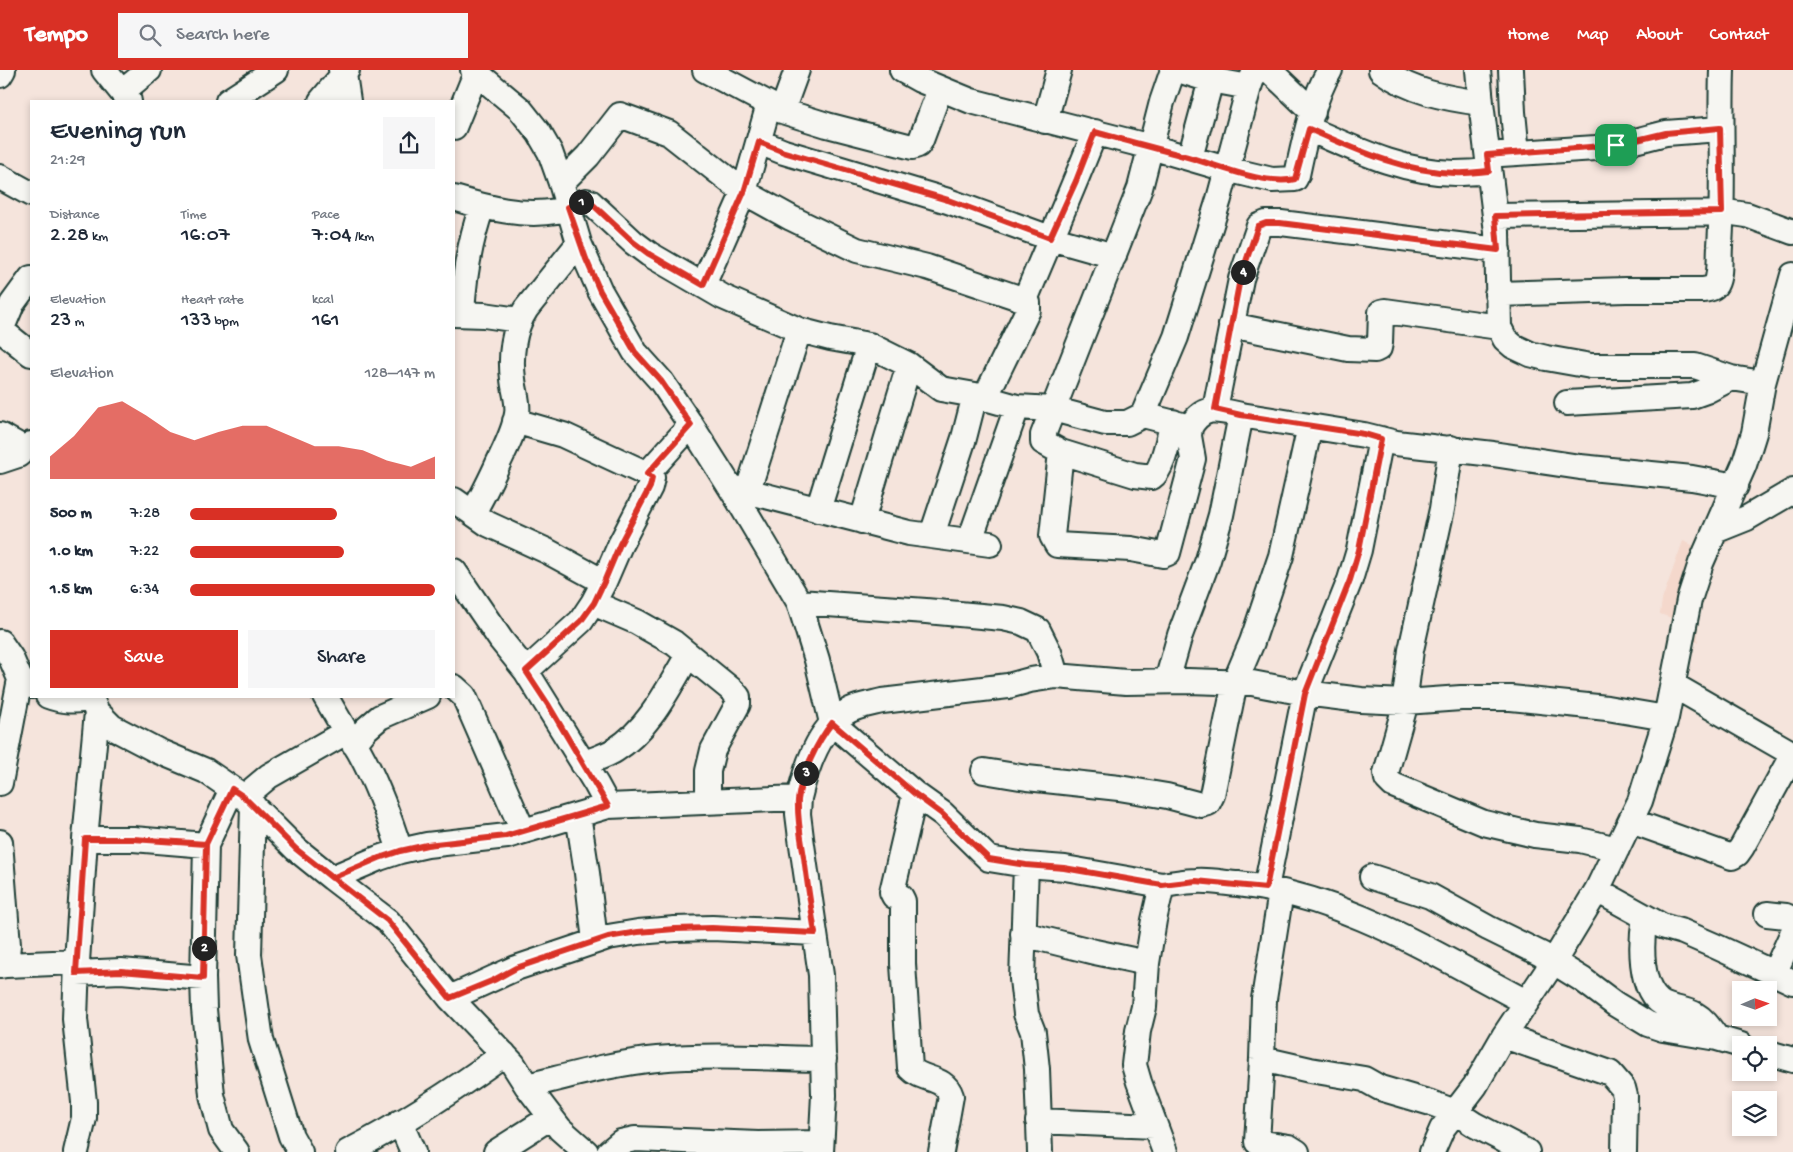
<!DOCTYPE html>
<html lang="en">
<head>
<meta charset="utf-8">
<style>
  :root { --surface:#fff; --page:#f6f6f7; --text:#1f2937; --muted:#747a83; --accent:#d93025 }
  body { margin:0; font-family:"Gochi Hand",sans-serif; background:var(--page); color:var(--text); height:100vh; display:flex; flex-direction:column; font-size:19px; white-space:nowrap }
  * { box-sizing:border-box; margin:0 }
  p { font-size:16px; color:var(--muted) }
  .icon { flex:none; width:28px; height:28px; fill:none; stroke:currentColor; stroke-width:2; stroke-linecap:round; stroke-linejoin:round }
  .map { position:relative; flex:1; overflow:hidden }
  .side { position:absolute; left:30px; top:30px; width:425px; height:598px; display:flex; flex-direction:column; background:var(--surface); border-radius:0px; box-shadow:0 2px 8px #0003 }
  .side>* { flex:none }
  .needle { width:32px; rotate:88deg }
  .fabs { position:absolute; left:1732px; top:911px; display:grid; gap:10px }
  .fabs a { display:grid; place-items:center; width:45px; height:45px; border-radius:0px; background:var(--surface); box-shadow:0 2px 8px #0003; font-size:25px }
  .pin { position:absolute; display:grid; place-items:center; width:42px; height:42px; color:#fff; margin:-21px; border-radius:10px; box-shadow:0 2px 8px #0006 }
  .km { position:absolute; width:25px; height:25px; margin:-12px; border-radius:50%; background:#222; color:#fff; font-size:14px; line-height:25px; text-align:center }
  .round { display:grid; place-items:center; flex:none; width:52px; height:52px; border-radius:0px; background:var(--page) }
  .headline { display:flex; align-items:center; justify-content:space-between; height:85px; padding:0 20px }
  h1 { font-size:28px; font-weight:600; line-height:38px }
  .stats { display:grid; grid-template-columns:repeat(3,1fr); gap:8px; height:85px; padding:5px 20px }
  .stats div { display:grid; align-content:center }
  .stats b { font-size:21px; font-weight:600 }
  .stats small { font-size:14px; font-weight:400 }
  .stats p { font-size:14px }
  .chart { height:140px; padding:10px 20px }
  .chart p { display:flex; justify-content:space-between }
  .chart svg { width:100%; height:90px; margin-top:5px; fill:var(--accent); opacity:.7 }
  .action { display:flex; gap:10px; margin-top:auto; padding:10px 20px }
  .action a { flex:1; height:58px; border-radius:0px; background:var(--accent); color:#fff; font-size:20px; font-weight:600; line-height:58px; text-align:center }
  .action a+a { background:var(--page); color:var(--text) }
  ul { padding:0 20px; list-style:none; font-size:16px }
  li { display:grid; grid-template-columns:80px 60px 1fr; align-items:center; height:38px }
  li i { height:12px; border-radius:6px; background:var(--accent) }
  header { display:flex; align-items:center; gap:30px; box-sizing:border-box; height:70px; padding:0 25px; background:var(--accent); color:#fff }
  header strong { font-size:24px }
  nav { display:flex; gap:28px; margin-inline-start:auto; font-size:18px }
  .search { width:350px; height:45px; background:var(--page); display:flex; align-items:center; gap:12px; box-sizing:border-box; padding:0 18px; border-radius:0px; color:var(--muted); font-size:19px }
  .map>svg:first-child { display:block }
</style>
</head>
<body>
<header>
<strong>Tempo</strong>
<div class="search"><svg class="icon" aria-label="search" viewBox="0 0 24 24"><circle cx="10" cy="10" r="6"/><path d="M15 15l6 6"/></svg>Search here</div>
<nav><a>Home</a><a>Map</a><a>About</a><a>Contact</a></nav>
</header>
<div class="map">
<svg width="1793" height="1082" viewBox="0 0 1793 1082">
  <rect width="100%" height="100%" fill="#f5e4dc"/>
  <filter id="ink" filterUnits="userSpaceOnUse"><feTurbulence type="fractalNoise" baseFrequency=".02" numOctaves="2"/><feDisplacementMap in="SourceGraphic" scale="10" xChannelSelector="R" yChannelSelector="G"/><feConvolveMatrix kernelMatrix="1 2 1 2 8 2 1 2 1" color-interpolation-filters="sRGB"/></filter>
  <g filter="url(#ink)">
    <path fill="#f4d8cc" d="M1718,466L1730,472L1724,475L1713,501L1698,549V572L1686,571L1680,551L1660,544L1662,530L1683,471L1709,482Z"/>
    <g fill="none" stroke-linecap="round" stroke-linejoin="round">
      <defs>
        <path id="minor" d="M104,0L129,31
          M341,0L344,4L348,31
          M473,0L520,39L539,63L550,82L561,113L579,173L600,221L619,254L635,282L661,311L691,355L739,431L799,532L817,590L832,653L915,724L943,744L989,789L1026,795L1065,798L1162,815
          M705,0L769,34
          M902,0L920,10L971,31L1151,77L1226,99L1272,110L1295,109L1297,105C1304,73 1313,27 1330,0
          M1173,0L1162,32L1140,118L1043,365V372L1061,382L1052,466L1057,475L1131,479L1163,485L1168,483L1193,389L1189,366L1190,357
          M1178,0L1211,10L1249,17
          M1269,0L1313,42
          M1381,0C1411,22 1445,28 1481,33L1497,162L1499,257L1505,269L1513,276L1530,284L1546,288L1591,296H1695L1731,308L1763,313
          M1478,0L1481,33
          M0,5L3,0
          M122,22L149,0
          M228,31L276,0
          M321,31L347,0
          M782,41L827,55L912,77L918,75L921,70L940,19
          M1045,51L1059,0
          M454,57L476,3
          M1309,59C1355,79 1403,103 1455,103C1466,103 1478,102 1489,101
          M759,72L784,82L948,131L1050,168L1114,186
          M1517,83L1596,78L1631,72L1666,63L1720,59
          M1501,84L1517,83L1513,42L1511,0
          M1190,88L1211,10
          M0,107L31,124
          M561,113L588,86L620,45L669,63L744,122L791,148L857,180L927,197L1025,230L1028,233V240L985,328L975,325L964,368L932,465
          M454,128C487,138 522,147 557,141C567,139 576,134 586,131L590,132L633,172L649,184L723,227L799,260L830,268L869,275L909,295L941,319L975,325
          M1495,146L1733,143L1747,145L1793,162
          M31,208L12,234L2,258L6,264L31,284
          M703,215L744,122L769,34L782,41L797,0
          M1497,224L1626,220H1703C1708,219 1713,219 1716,214C1721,204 1719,187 1720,176C1724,117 1720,59 1722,0
          M1025,230C1048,174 1073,119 1095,62
          M462,243C464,207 470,170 482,137
          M454,244L484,245L519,250
          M1231,255L1348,279L1375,280L1379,278L1380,273L1381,242L1385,241L1499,257
          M985,328L1017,337L1053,339L1105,353H1127L1143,345
          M1567,333L1692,326L1706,321L1731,308
          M1215,339L1241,209L1259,156L1266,153H1281L1498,180
          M1241,345L1364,365L1396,373L1493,384L1580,397L1692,408L1736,416
          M515,351L563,365L647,404L691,355
          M0,365L25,379
          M1451,378L1442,439L1411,580L1403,643L1386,703L1387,709L1393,715L1484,753L1535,765L1580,770L1617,779
          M1061,382L1135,405L1152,407C1163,400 1169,366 1173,352
          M0,391L18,385L31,374
          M731,417L909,463L990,474
          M748,420L799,260
          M454,430L488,454L547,481L604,512
          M818,440L869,275
          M473,442C482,428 489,413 496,398C504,380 514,363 517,344C519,332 514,321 513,309C510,286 513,259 526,239L579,173
          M862,451L909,295
          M1717,460L1747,448L1793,421
          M970,470L1017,337
          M454,501L501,570L526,601L596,714L608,736
          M799,532L926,541L1003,548L1021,552L1038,560L1049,582L1056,606
          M593,533L637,552L674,573L733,621L738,627V634L713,680L708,701V731
          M0,572L11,588L20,609L31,616
          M526,601L581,551L593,533L604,512L620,475L650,417L652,408L647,404
          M1167,611L1180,565L1208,490L1221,445L1241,345C1218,340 1204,334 1190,357L1143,345L1176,267L1219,129L1249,17L1255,0
          M1673,615L1793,684
          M454,617L464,626L523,761
          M48,626C64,632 73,631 90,629
          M90,626L97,642L112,657L158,681L206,701L244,727L296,779L332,808L379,788L400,781L427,775L507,766L608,736L799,728C806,698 818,660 845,643C855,636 870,634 882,631L1008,616L1030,610L1056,606L1126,612L1188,611L1252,613L1305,623L1361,630L1405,632L1461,628H1511L1607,638L1666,648
          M346,662C350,668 355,674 359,681C377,713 389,746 400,781
          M354,674L366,659L380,647L428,626
          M583,694C594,689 606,686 615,680C649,659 668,619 688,585
          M984,701L1027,708L1119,718L1167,726L1201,735L1208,733L1212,725L1235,612L1252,572L1281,486L1310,356
          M0,713L20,609
          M232,719L206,775L203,908L204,939L212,1025L221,1060L237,1082
          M915,724L892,822L894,826L901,827L903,831V894L910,998C922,1011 945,1006 951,1026L941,1082
          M244,727L269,706L346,662L325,626
          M799,728L798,744L801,768L821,905L824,1025L821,1082
          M253,735L249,885L255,928L261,970L291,1066L300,1082
          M578,745L587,803L595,871
          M1631,751L1732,787L1737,784L1742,777L1793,684
          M85,769H133L206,775
          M0,772L8,875L6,895L0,896
          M1026,795L1022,909L1026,944L1033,962L1037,999L1040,1082
          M1372,807L1430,826L1488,858L1541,884L1583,910L1615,934L1648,954L1663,959L1717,968L1741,975
          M332,808L388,851L450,928L513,994L527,1016L560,1059L586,1082
          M1266,818L1305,623L1350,510L1359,480L1381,369
          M1597,820L1662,856L1683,862L1715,876L1793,912
          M1281,822L1264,929L1262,989L1257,1072L1289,1077L1297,1082
          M1767,844L1786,846L1793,849
          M1645,847C1641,870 1638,920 1663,934C1673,939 1686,939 1696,945C1705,950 1711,960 1717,968
          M1023,864L1095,882L1147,893
          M77,892L85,769L97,642
          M6,895L77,892L75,949L84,1032V1048L76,1082
          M77,903L121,901L203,908
          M1774,904L1793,862
          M450,928L516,898L608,867L638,862L675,859L712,858L815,863
          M1504,966L1610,1003L1623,1018L1625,1026L1624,1082
          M1769,983L1793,990
          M1262,989L1310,1000L1364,1009L1380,1018L1431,1033L1455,1042L1475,1055L1527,1082
          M527,1016C569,1006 613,993 657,989C712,984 769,988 824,989
          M1038,1051L1154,1056
          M400,1052L413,1082
          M348,1082C400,1055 456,1019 504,984
          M496,1082L551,1047
          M609,1082L621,1072L635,1069L758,1074L821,1073
          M1165,1082L1139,1012L1134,995L1138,961L1144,937L1147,893L1154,850L1162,815C1173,814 1185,811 1196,811C1210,810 1224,813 1238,814C1345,826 1432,883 1526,932
          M1432,1082L1442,1059L1475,1016L1504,966L1554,891L1597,820L1640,731L1666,648L1689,530L1701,493L1744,395L1754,363L1763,313L1793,205"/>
      </defs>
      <use href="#minor" stroke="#1f3d34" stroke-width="28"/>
      <use href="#minor" stroke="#f6f6f2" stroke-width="24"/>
    </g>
  </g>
  <g fill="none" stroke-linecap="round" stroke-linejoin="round" filter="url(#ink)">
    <defs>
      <path id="route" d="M1616,75L1487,85L1489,101C1478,102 1466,104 1455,103C1403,102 1355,79 1309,59L1295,109C1267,116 1219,96 1191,88C1159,79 1127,71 1095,62L1076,111L1050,168L948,130L784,82L759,72L744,122L703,215L649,184L633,172L590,132L586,131L568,137L586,189L600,221L619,254L635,282L661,311L691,355L647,404L652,408L650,417L620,474L604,512L594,533L581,551L526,601L549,636L608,736L506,766L427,775L400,781L379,788L332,808L296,779L244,727L232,719L206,774L203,908L121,901L76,903L85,769H133L206,774L232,719L244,727L296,779L388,851L450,928L494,910L516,898L608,867L638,862L675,859L712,858L815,863C811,837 807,812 804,787C801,768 797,749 798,730C801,705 817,672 832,653L915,724L942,744L989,789L1026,795L1064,798L1162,815L1196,811L1266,818L1305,624L1350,510L1359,480L1381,369L1364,364L1241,345L1215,339L1240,209L1258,156L1266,153H1280L1498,180L1495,146L1722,142L1720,58L1666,63L1616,75"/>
    </defs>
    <use href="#route" stroke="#fff" stroke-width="10"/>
    <use href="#route" stroke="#d93025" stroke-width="6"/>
  </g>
</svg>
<div class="fabs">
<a><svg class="needle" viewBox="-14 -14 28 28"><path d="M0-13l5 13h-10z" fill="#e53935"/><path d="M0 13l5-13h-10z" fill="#747a83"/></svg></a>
<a><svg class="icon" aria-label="locate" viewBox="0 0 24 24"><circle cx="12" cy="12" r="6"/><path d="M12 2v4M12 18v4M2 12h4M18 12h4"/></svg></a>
<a><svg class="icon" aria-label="layers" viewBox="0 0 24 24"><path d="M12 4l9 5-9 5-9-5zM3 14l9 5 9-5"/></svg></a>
</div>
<div class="pin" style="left:1616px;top:75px;background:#1e9e55"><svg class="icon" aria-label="arrive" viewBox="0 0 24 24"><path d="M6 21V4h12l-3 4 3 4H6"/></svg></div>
<b class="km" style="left:581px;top:132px">1</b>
<b class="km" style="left:204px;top:878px">2</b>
<b class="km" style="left:806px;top:703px">3</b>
<b class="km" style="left:1243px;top:202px">4</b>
<section class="side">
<div class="headline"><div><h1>Evening run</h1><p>21:29</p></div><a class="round"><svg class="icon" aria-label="share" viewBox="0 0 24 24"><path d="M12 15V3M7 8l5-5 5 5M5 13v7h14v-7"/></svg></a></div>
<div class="stats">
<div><p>Distance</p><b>2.28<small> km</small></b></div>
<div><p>Time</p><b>16:07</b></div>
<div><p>Pace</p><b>7:04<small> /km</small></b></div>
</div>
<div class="stats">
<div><p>Elevation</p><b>23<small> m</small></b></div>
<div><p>Heart rate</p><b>133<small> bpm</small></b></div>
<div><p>kcal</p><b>161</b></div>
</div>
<div class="chart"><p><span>Elevation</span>128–147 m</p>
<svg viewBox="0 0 160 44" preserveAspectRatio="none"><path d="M0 44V33L10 23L20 9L30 6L40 13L50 21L60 25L70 21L80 18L90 18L100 23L110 28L120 28L130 30L140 35L150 38L160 33V44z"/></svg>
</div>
<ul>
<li><b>500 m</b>7:28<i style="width:60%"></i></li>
<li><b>1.0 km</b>7:22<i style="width:63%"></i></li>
<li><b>1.5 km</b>6:34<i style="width:100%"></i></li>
</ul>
<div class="action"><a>Save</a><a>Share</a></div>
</section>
</div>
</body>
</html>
